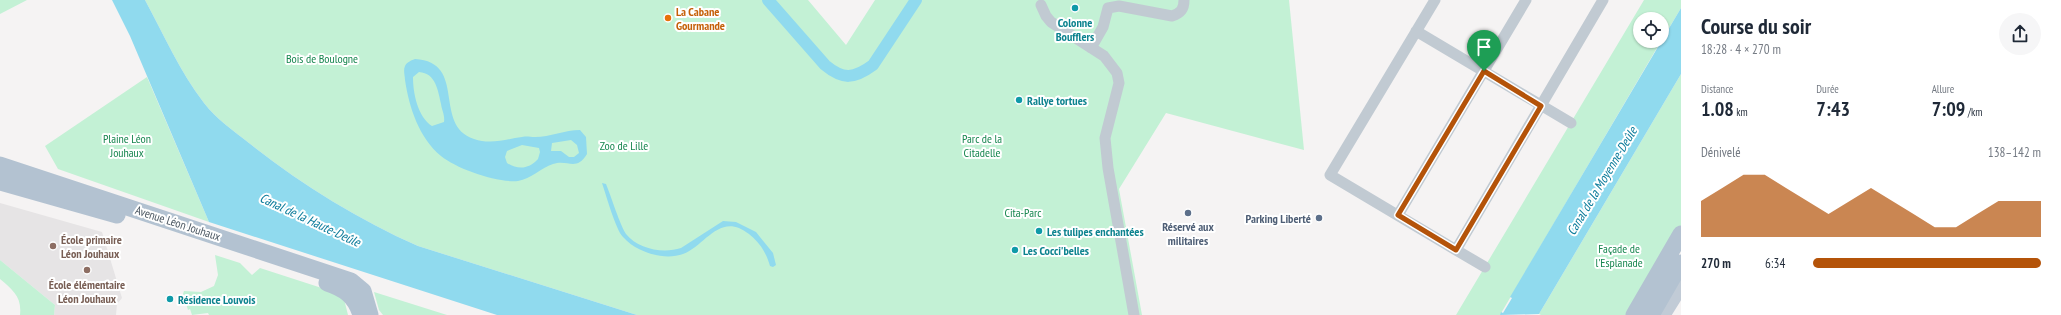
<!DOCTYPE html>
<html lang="fr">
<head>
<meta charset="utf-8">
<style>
  :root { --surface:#fff; --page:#f6f6f7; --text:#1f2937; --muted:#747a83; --accent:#b45309 }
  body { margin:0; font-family:"PT Sans Narrow",sans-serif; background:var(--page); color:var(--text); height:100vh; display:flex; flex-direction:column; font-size:15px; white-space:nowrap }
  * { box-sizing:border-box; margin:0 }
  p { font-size:13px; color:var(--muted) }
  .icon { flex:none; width:22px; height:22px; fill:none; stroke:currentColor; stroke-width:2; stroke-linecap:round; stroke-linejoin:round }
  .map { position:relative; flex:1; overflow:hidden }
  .sheet { display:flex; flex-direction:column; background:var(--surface); width:380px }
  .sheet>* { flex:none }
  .fabs { position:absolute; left:1633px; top:12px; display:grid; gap:8px }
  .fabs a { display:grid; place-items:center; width:36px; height:36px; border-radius:50%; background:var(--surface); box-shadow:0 1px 3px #0004; font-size:20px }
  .pin { position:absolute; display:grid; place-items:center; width:34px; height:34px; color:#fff; margin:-41px -17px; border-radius:50% 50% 50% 0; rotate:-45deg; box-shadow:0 0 4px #0007 }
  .pin .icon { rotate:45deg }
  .round { display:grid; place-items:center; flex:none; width:42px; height:42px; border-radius:21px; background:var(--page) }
  .summary { display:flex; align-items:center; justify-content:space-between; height:68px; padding:0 20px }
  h1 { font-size:22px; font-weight:700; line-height:30px }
  .metrics { display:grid; grid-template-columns:repeat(3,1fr); gap:6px; height:68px; padding:4px 20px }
  .metrics div { display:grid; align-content:center }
  .metrics b { font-size:20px; font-weight:700 }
  .metrics small { font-size:11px; font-weight:400 }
  .metrics p { font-size:11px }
  .chart { height:112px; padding:8px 20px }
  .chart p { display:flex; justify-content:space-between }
  .chart svg { width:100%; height:72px; margin-top:4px; fill:var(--accent); opacity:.7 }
  ul { padding:0 20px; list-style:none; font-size:13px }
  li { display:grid; grid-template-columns:64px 48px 1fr; align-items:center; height:30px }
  li i { height:10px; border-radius:5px; background:var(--accent) }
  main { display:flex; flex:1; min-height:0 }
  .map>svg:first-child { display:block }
</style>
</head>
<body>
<main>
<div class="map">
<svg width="1681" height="315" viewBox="0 0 1681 315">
  <rect width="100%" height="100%" fill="#f5f3f3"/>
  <path fill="#e6e4e5" d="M0,203L102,232L122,298L117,304L116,315H54L55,305L0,260Z"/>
  <path fill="#c3f1d5" d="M0,0H27L0,14Z
    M145,0H808L846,45L875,0H1289L1304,150L1166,113L1119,189L1142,315H637L418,246C357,219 301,184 249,143C234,131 216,119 204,103C180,72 164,35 145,0Z
    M1644,0H1681V8L1662,40V19H1640V41H1661L1500,315H1456Z
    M1681,74V227L1629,315H1541L1539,314Z
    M147,77L209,222L58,169L45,146Z
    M215,255L240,263L252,275L260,268L331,291L344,299L348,315H209L208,313L192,315L190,309L188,310L183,294L184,291L201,292L214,286L218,275Z
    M0,260L55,305L54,315H20C22,297 13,290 0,279Z
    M374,292L447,315H383L379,310Z"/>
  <path fill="#90daee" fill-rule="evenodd" d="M112,0H145C164,35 180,72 204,103C216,119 234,131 249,143C301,184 357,219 418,246L637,315H497L209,222L130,36Z
    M1681,8V74L1539,314L1500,315L1501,312L1503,313L1512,298L1510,297Z
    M415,59C468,62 432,125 474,139C491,145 506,139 522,137C527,136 530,137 535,137C550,137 565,130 580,130L586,137L587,154C576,172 568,159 553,164C541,168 531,179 518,181C497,183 457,169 441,156C419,138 409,107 405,80C405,76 403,70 405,66C407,62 412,60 415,59ZM419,72C436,73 438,91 441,104C442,111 445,115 444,122L432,126C418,117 413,94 413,77ZM571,140L577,145L579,153L574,157H569L561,151H551L552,143ZM522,145L539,148L540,152L538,159C529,169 518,170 507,163L505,157L507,151Z
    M602,183L606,184C611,196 620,225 626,234C638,249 663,254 681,248L723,221L736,222L756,232L773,253L776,265L773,267L770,266C766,252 760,243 749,234C720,211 706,245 683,254C664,261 636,252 623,237C616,230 606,195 602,183Z"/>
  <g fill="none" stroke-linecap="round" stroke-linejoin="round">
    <path stroke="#90daee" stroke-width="12" d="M768,0L825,65C843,80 854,79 873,65L916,0"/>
    <path stroke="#c1cad2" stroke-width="11" d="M1435,0L1330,175L1456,250L1603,0
      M1041,5L1046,16L1051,22L1104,56L1117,73L1119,83L1105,138L1108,168L1134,315
      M1416,31L1571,123
      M1091,48L1103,27L1108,8L1119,6L1172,16C1181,13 1184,9 1184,0
      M1398,215L1526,0
      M1456,250L1485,267"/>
    <path stroke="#c1cbd6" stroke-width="15" d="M1663,315L1681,286"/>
    <path stroke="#b3c2d1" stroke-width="17" d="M0,165L351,281L363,291L370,315
      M0,182L117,215
      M327,283C345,289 355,296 361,315
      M1634,315L1681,234
      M1651,315L1681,263"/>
  </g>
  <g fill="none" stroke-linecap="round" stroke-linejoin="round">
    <defs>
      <path id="route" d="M1484,71L1541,106L1456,250L1398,215Z"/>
    </defs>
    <use href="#route" stroke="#fff" stroke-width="8"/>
    <use href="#route" stroke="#b45309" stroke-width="5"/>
  </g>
  <g fill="#0f9aa8" stroke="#fff" stroke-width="1.5">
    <circle cx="1075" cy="8" r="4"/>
    <circle cx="1019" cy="100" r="4"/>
    <circle cx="1039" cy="231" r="4"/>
    <circle cx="1015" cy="250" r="4"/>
    <circle cx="170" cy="299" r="4"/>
  </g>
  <circle fill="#e8710a" stroke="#fff" stroke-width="1.5" cx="668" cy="18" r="4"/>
  <g fill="#5c6f8a" stroke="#fff" stroke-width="1.5">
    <circle cx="1188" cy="213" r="4"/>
    <circle cx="1319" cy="218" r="4"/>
  </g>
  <g fill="#8d6e63" stroke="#fff" stroke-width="1.5">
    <circle cx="53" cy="246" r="4"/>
    <circle cx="87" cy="270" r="4"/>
  </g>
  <g text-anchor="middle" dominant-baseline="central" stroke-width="4" stroke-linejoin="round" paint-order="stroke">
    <g font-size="12" font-weight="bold" fill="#c56008" stroke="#fff" text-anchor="start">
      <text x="676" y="11">La Cabane<tspan x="676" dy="14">Gourmande</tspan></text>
    </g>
    <g font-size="12" font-weight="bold" fill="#0d838f" stroke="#fff" text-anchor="start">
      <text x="1075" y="22" text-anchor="middle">Colonne<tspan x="1075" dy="14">Boufflers</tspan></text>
      <text x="1027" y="100">Rallye tortues</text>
      <text x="1047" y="231">Les tulipes enchantées</text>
      <text x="1023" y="250">Les Cocci'belles</text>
      <text x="178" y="299">Résidence Louvois</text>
    </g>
    <g font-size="12" fill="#17864f" stroke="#fff">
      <text x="322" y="58">Bois de Boulogne</text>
      <text x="127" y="138">Plaine Léon<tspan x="127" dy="14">Jouhaux</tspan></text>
      <text x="982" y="138">Parc de la<tspan x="982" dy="14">Citadelle</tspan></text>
      <text x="624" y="145">Zoo de Lille</text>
      <text x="1023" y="212">Cita-Parc</text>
      <text x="1619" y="248">Façade de<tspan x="1619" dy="14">l'Esplanade</tspan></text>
    </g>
    <g font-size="12" font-weight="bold" fill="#4e5e75" stroke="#fff" text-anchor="end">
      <text x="1311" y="218">Parking Liberté</text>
      <text x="1188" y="226" text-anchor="middle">Réservé aux<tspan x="1188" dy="14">militaires</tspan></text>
    </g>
    <g font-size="12" fill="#4a5661" stroke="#fff">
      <text transform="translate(178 223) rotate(18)">Avenue Léon Jouhaux</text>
    </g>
    <g font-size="12" font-weight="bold" fill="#785e54" stroke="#fff" text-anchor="start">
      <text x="61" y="239">École primaire<tspan x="61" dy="14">Léon Jouhaux</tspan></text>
      <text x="87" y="284" text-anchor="middle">École élémentaire<tspan x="87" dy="14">Léon Jouhaux</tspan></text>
    </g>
    <g font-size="13" font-style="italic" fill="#0c7c9b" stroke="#fff">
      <text transform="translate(1602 181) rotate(-59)">Canal de la Moyenne-Deûle</text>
      <text transform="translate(310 220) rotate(25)">Canal de la Haute-Deûle</text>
    </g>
  </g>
</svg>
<div class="fabs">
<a><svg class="icon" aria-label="locate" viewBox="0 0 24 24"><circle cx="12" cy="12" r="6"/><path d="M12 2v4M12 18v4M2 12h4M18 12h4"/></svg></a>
</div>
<div class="pin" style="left:1484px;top:71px;background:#1e9e55"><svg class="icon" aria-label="arrive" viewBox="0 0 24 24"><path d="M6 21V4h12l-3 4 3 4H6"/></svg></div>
</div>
<section class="sheet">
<div class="summary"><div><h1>Course du soir</h1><p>18:28 · 4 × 270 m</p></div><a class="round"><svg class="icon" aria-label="share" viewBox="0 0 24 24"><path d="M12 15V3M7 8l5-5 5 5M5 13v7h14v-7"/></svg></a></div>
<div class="metrics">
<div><p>Distance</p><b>1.08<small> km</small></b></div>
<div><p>Durée</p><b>7:43</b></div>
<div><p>Allure</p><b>7:09<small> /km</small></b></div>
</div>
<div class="chart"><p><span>Dénivelé</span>138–142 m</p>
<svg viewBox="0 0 160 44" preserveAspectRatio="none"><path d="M0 44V22L10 14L20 6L30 6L40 14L50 22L60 30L70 22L80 14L90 22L100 30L110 38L120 38L130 30L140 22L150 22L160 22V44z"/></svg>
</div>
<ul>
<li><b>270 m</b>6:34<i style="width:100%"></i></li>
</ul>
</section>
</main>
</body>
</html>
